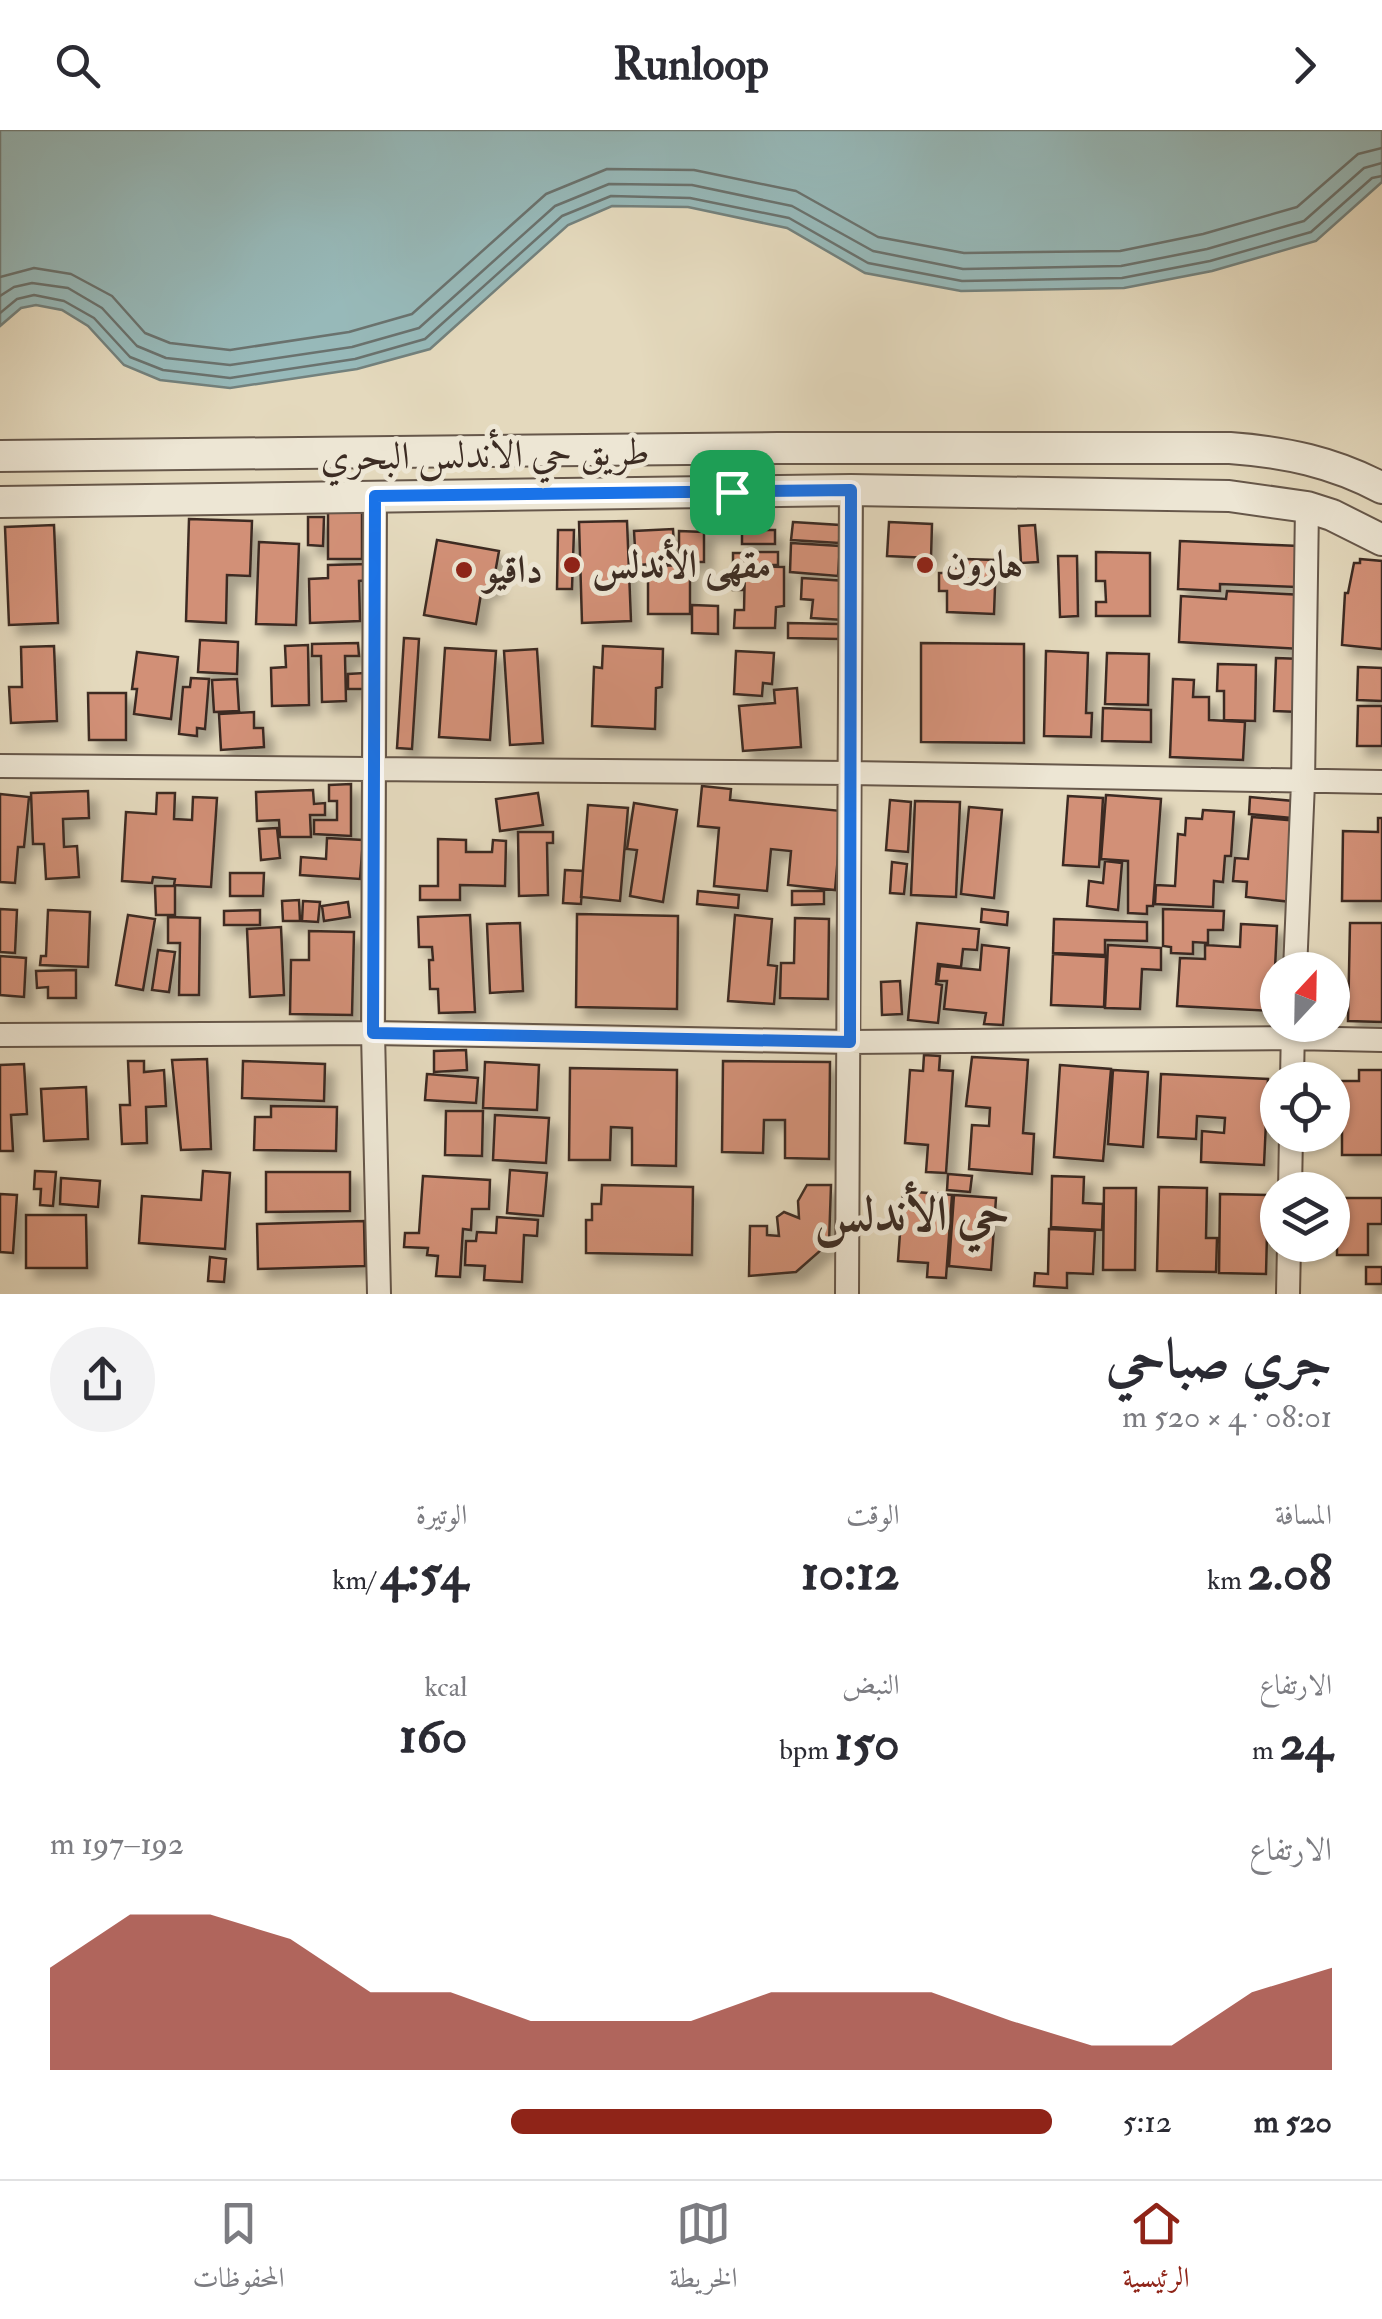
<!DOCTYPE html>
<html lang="ar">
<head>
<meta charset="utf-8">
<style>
  :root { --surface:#fff; --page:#f2f2f3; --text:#2b2b33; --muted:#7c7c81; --line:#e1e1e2; --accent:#8f2418 }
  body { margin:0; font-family:"IM FELL Double Pica",Amiri,serif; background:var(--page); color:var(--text); direction:rtl; height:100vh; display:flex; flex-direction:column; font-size:38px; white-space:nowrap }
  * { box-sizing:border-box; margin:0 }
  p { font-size:32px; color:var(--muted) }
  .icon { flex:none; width:55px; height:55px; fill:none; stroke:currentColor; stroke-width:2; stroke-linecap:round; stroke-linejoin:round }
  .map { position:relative; height:1164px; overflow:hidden; direction:ltr }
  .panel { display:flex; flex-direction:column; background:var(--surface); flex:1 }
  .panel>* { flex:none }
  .needle { width:65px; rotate:22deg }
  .controls { position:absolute; left:1260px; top:822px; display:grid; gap:20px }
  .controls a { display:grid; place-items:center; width:90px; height:90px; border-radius:50%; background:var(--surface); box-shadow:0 2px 8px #0004; font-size:50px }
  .pin { position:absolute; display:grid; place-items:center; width:85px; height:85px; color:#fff; margin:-42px; border-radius:20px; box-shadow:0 5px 15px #0006 }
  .round { display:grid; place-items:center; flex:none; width:105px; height:105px; border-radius:52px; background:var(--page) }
  .summary { display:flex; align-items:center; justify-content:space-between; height:170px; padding:0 50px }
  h1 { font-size:55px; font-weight:700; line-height:75px }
  .metrics { display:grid; grid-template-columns:repeat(3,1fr); gap:15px; height:170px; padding:10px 50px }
  .metrics div { display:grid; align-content:center }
  .metrics b { font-size:50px; font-weight:700 }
  .metrics small { font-size:28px; font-weight:400 }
  .metrics p { font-size:28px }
  .chart { height:280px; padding:20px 50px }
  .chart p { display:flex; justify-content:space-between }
  .chart svg { width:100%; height:180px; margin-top:10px; fill:var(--accent); opacity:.7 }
  ul { padding:0 50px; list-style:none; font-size:32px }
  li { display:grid; grid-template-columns:160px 120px 1fr; align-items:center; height:75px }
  li i { height:25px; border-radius:12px; background:var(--accent) }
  header { display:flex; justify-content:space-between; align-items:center; height:130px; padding:0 50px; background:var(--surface); font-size:45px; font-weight:700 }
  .tab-bar { display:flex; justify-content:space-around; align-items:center; height:140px; border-top:2px solid var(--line); background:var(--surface); font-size:28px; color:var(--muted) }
  .tab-bar a { display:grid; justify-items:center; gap:5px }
  .tab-bar .on { color:var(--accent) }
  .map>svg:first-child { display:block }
</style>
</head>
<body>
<header><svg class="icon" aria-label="forward" viewBox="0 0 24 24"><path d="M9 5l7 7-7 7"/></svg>Runloop<svg class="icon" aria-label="search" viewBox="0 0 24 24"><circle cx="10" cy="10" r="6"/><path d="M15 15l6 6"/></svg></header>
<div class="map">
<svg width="1382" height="1164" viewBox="0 0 1382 1164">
  <defs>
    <filter id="shadow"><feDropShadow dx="9" dy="9" stdDeviation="5" flood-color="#0004"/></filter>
  </defs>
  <rect width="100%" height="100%" fill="#e4d9bd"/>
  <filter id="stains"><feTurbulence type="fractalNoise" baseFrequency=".002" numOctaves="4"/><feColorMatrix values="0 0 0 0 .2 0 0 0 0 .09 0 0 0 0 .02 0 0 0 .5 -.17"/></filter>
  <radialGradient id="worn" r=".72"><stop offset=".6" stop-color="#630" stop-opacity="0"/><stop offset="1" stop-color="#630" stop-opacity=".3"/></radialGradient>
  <path fill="#97b9b9" stroke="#73817d" stroke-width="2.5" d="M0,0H1382V52L1316,111L1212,141L1124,158L961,161L865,143L787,98L688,77L612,76L568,95L430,219L357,239L230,258L160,250L124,235L88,196L62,180L36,175L21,178L0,196Z"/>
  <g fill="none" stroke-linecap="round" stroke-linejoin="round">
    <path stroke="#6a726e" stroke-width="2.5" d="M0,147L34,138L71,144L112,166L145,203L170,213L230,220L349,202L412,184L546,64L607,39L694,40L796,61L878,107L964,123L1120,121L1203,104L1297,77L1358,24L1382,18
      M0,166L14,157L32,153L68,158L102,178L137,216L166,228L230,235L352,217L419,198L555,76L609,54L692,55L792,76L873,121L963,139L1121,136L1207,119L1304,91L1364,38L1382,33
      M0,183L17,169L34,165L64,171L94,188L130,227L163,240L230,248L355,229L425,209L562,86L611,66L690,68L789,88L868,133L962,151L1122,148L1210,131L1311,102L1372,48L1382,46"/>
  </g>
  <path fill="#d29077" stroke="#3c2c23" stroke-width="2.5" filter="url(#shadow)" d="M328,380H362V429H328Z
    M308,387H324L323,416L308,415Z
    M189,389L252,391L250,446L227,445L226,493L186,491Z
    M627,391L631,491L582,493L579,392Z
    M793,392L840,395L839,413L791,410Z
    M889,392L932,394L931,428L887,426Z
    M54,395L58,493L9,495L5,397Z
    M1035,395L1038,432L1021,433L1019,396Z
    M673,399L675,433L636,435L634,401Z
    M558,400H574L572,459H557Z
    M742,400H775V414H742Z
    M679,401L704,402V432H679Z
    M437,410L499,421L492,460L482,458L476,494L424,485Z
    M1180,411L1299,416L1297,457L1220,454V461L1178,459Z
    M259,412L299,414L296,495L256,494Z
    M791,413L840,416L838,446L790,442Z
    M748,422H778V435H749Z
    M1096,422L1150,423V486H1096V472H1106L1105,451H1096Z
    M733,423H742L743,460H733Z
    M1058,426H1077L1078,486L1060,487Z
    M964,429L996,430L994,484L947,482V461H939V443H946V437L964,438Z
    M1360,429L1382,431V519L1342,515L1345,463H1348L1354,433H1360Z
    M369,434L370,450L359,451L360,491L310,493L309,449L328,448V435Z
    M690,435V484H648V436Z
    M745,436L784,437V476L776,477L775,498H734L735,480H744Z
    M802,448L846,451L844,490L811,488L813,470L801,469Z
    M1227,461L1304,465L1301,519L1179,512L1181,466L1226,469Z
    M692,475L718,476V504L692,503Z
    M788,493L839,494V509L788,508Z
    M404,508L419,509L412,619L397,618Z
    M200,510L238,512L237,544L198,542Z
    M358,513L359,526H345L346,571L322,572L321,526H312V514Z
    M921,513L1024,514V613L921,612Z
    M308,515L309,575L272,576L271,538L286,537L285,516Z
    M54,516L57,591L11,593L9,557H22L21,517Z
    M603,516L663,519L662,557L656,558L655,599L592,596L594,537L602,538Z
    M445,518L496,521L490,610L439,607Z
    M537,519L543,613L510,615L504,521Z
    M736,521L774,523L772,554L763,553L762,566L734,564Z
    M1046,521L1088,523L1086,583H1092L1091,607L1044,606Z
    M137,522L178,527L171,589L134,584L137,559H132Z
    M1107,523L1149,524L1148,575L1105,574Z
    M1276,528L1302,529L1300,582L1274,581Z
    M1218,534L1256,535L1255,591L1224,590V561H1217Z
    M1358,537L1382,538V571L1357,570Z
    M364,543V559H348V544Z
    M191,548L209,549L205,599L197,598V606L179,604L183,557H190Z
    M237,549L239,581L214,582L212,550Z
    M1173,549L1194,550L1193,567H1209V590L1245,592L1243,630L1170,627Z
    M797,558L801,617L743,621L739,576L775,573L774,560Z
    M88,563H126V610H89Z
    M1358,576H1382V616H1357Z
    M1103,578L1151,580V612L1102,611Z
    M254,582V598H263L264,617L221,620L219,584Z
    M351,654V706L314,704V690H337V671H329V655Z
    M702,656L731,659L730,670L842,681L835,760L788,755L791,721L771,719L767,761L714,756L719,698L698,696Z
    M313,660L314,674L325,673V685H310L311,707H280L279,690L257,691L256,662Z
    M88,661L89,688L63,689L64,717L77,716L79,747L46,749L44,714H33L31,663Z
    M157,663H175L174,689L192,690L193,667L217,668L211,757L174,755L175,749L153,747L152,753L122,751L126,682L156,684Z
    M538,663L543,695L500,701L496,669Z
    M0,664L29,667L24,717H18L15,753L0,752Z
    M1106,665L1161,669L1153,776H1147V784L1128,783V731L1101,729Z
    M1068,666L1103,668L1099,737L1063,735Z
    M1250,667L1293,671L1292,688L1249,684Z
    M890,670L911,672L908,722L886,720Z
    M915,671L960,672L956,767L911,765Z
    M634,673L677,680L663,772L630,766L637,720L627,719Z
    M588,675L628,678L620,771L581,767Z
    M969,677L1002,680L994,768L961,764Z
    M1203,680L1234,682L1231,726H1225L1223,752L1214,751L1213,777L1155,774L1156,755L1175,756L1178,704L1185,705L1186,688L1202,689Z
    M1252,687L1299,691L1292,772L1246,767L1247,752L1233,751L1235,728L1248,729Z
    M1378,688H1382V771H1342L1343,701L1378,702Z
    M277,698L280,728L261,730L259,699Z
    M518,702H553V713H547L548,765L519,766Z
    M327,708L363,710L360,749L300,745L301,727L326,729Z
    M438,709L466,710V722H492L493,710L506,711L505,756L460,755V770H420V756H438Z
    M1105,731L1122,733L1118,780L1087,776L1089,751L1103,753Z
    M892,732L907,734L904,764L890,763Z
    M565,740L583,741L581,774L563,773Z
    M230,743H264L263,766H230Z
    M155,756H175V785H156Z
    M698,761L739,765L738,778L697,774Z
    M792,761H824V774L792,775Z
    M299,770L300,791H283L282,771Z
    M303,771L320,772L318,792L302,791Z
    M348,772L350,787L324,791L322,776Z
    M0,779L17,780L15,823L0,822Z
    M982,779L1008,782L1007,795L981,792Z
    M1163,779L1224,781L1223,800H1208V813L1193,812V824L1171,823V817L1163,816Z
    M48,780L90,782L88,837L40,835L41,826H46Z
    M260,780V795H224V781Z
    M577,784L678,786L677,879L576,877Z
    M128,785L155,789L143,860L116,855Z
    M470,785L475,882L439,883L438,859H430L429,830H433L432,817H419L418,787Z
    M735,785L772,789L768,835L777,836L774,874L728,871Z
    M168,787L200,788L199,865H179L180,813H168Z
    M795,788L829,789L828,869L780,868L781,833H794Z
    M1054,789L1147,792V811L1105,810V825L1053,823Z
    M520,793L523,861L490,863L487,794Z
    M917,793L979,799L977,820L963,819L961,837L938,834L936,854L942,855L938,893L908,890Z
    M1350,793H1382V892L1348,891Z
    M1241,794L1277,796L1273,881L1177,876L1180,828L1205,829V815L1240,817Z
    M281,797L284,865L250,867L247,799Z
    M309,801L354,802L352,885L290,884L291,830H309Z
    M982,815L1009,818L1003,895L984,894L986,883L944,879L947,851H938L940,836L980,840Z
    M1108,815L1161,818V840L1142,839L1140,879L1105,878Z
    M158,820L175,822L169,862L152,860Z
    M1053,824L1106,827L1104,877L1051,875Z
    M0,826L26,828L24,867L0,865Z
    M76,840V868H48V857L37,858L36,841Z
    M900,851L902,884L882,885L881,852Z
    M466,920L467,940L434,942V921Z
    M924,925L940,926L939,940L953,941L946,1043L926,1042L928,1015L905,1013L910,940L923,941Z
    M972,927L1028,930L1023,1003L1034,1004L1032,1044L969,1039L972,995L989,996L990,978L966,976Z
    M207,929L211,1019L181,1020L172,930Z
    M128,931H144V942L164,940L166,976L146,977L147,1013L122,1014L120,975H130Z
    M243,931L325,934L324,971L242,968Z
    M723,931L830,932L829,1029L785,1028V990H764L763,1023L722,1022Z
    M485,932L539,935L537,980L483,978Z
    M24,934L27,984L11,985L13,1021H0V935Z
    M1060,935L1111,939L1103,1031L1054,1027Z
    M570,938L677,940L676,1036L632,1035V998L611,997L610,1030H569Z
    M1113,940L1148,942L1143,1017L1108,1014Z
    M1359,940H1382V1025H1342V988H1332V951H1359Z
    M427,944L478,948L476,973L425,970Z
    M1161,944L1268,949L1264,1035L1201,1032L1202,1001L1224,1003L1225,988L1197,986L1196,1009L1158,1007Z
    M86,957L88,1009L44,1011L41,959Z
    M271,976L337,977L336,1021L254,1020L255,987H271Z
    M446,981H483L482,1026L445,1025Z
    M495,985L549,988L546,1033L493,1030Z
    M510,1040L547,1043L543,1086L507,1083Z
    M35,1041L56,1042L53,1076L40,1075L41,1059H34Z
    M203,1041L230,1043L225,1119L139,1113L142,1066L201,1070Z
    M266,1042H350V1081L266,1082Z
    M948,1044L972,1046L970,1062L947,1060Z
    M423,1046L490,1050L489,1079H472L471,1100L463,1099L460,1147L436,1146L438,1126L427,1125L428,1118L404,1117L405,1103H419Z
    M1052,1046L1084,1047L1083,1073L1103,1074L1102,1100L1051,1097Z
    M61,1048L100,1051L98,1077L60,1074Z
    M602,1055L693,1057L692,1125L586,1123V1090H592V1074H601Z
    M807,1055H831L829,1113L796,1142L749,1146L750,1096H767V1105L779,1106L777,1087L784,1082L799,1088L798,1071Z
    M1159,1057L1207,1058L1206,1108H1217L1216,1142L1157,1141Z
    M1104,1058H1136L1135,1140H1103Z
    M903,1061L952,1065L946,1148L927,1147L928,1133L898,1131Z
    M0,1064L17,1065L13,1123L0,1122Z
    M1220,1064L1268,1065L1266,1144L1219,1143Z
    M954,1065L996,1068L991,1140L949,1136Z
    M1337,1068H1382V1094H1368V1125H1337Z
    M26,1085H86L87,1138H26Z
    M497,1087L538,1090L537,1106L524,1105L522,1152L484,1150L485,1136L465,1135L466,1111H476L477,1102L496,1103Z
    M364,1091L365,1136L258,1139L257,1094Z
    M1049,1099L1095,1101L1093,1144L1067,1143V1158L1034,1156L1035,1143L1048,1144Z
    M210,1127L226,1129L224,1152L208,1151Z
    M1366,1137H1382V1154H1366Z"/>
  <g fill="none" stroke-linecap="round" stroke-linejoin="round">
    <defs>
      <path id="minor" d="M375,367L373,903L379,1164
        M0,636L850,643L1382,652
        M1295,840L1303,653L1307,377
        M0,905L373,903L850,912L1292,908L1382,910
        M1292,950L1293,895
        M1290,1060L1291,1005
        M847,1164L851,360
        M1288,1164L1289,1115"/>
      <path id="tertiary" d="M0,326L778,318H1230C1285,322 1333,332 1382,358
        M0,372L851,360L1229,366L1307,377L1332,385L1382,410"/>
    </defs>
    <use href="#minor" stroke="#66574a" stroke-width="26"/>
    <use href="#tertiary" stroke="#66574a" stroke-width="34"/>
    <use href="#minor" stroke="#ede6d4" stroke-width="22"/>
    <use href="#tertiary" stroke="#ede6d4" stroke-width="30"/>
  </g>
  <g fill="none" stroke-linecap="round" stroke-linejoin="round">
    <defs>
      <path id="route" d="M851,360L850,912L373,903L375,366Z"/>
    </defs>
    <use href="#route" stroke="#fff" stroke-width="20"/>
    <use href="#route" stroke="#1a73e8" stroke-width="12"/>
  </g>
  <g fill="#8f2418" stroke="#ede6d4" stroke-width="4">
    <circle cx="572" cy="435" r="10"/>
    <circle cx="925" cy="435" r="10"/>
    <circle cx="464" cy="440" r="10"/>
  </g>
  <g text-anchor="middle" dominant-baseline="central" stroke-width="10" stroke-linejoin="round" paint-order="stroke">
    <g font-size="38" fill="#3c2c23" stroke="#ede6d4">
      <text transform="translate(485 325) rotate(-1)">طريق حي الأندلس البحري</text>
    </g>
    <g font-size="38" font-weight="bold" fill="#3c2c23" stroke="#ede6d4" text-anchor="start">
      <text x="592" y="435">مقهى الأندلس</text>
      <text x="945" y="435">هارون</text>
      <text x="484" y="440">داقيو</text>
    </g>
    <g font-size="48" font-weight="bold" fill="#3c2c23" stroke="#ede6d4">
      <text x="912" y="1085">حي الأندلس</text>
    </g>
  </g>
  <rect width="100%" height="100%" filter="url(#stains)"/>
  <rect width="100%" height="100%" fill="url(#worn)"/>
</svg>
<div class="controls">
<a><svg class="needle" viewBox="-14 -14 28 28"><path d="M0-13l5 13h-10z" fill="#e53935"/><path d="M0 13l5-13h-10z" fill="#7c7c81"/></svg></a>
<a><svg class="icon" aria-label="locate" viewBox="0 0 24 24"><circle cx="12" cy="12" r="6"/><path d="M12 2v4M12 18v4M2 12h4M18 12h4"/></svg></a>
<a><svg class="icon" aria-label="layers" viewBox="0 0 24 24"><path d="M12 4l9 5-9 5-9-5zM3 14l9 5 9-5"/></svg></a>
</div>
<div class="pin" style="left:732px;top:362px;background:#1e9e55"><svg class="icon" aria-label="arrive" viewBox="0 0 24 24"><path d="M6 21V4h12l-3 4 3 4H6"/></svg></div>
</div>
<section class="panel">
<div class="summary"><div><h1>جري صباحي</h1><p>08:01 · 4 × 520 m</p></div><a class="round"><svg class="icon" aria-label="share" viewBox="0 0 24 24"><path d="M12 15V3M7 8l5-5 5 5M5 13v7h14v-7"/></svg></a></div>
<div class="metrics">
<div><p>المسافة</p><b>2.08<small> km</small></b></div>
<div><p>الوقت</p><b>10:12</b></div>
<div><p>الوتيرة</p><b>4:54<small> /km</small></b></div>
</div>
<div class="metrics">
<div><p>الارتفاع</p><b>24<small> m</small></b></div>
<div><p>النبض</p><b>150<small> bpm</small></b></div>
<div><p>kcal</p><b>160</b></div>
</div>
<div class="chart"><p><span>الارتفاع</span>192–197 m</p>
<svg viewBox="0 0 160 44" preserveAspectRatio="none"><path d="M0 44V19L10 6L20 6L30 12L40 25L50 25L60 32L70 32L80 32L90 25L100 25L110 25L120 32L130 38L140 38L150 25L160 19V44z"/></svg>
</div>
<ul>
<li><b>520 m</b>5:12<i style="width:54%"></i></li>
</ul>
</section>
<nav class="tab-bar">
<a class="on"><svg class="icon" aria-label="home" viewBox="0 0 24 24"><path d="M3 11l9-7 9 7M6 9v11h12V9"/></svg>الرئيسية</a>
<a><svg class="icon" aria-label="map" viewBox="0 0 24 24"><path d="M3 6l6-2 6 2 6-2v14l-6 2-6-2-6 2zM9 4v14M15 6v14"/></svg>الخريطة</a>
<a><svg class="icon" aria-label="saved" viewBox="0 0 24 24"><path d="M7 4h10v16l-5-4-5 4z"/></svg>المحفوظات</a>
</nav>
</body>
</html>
